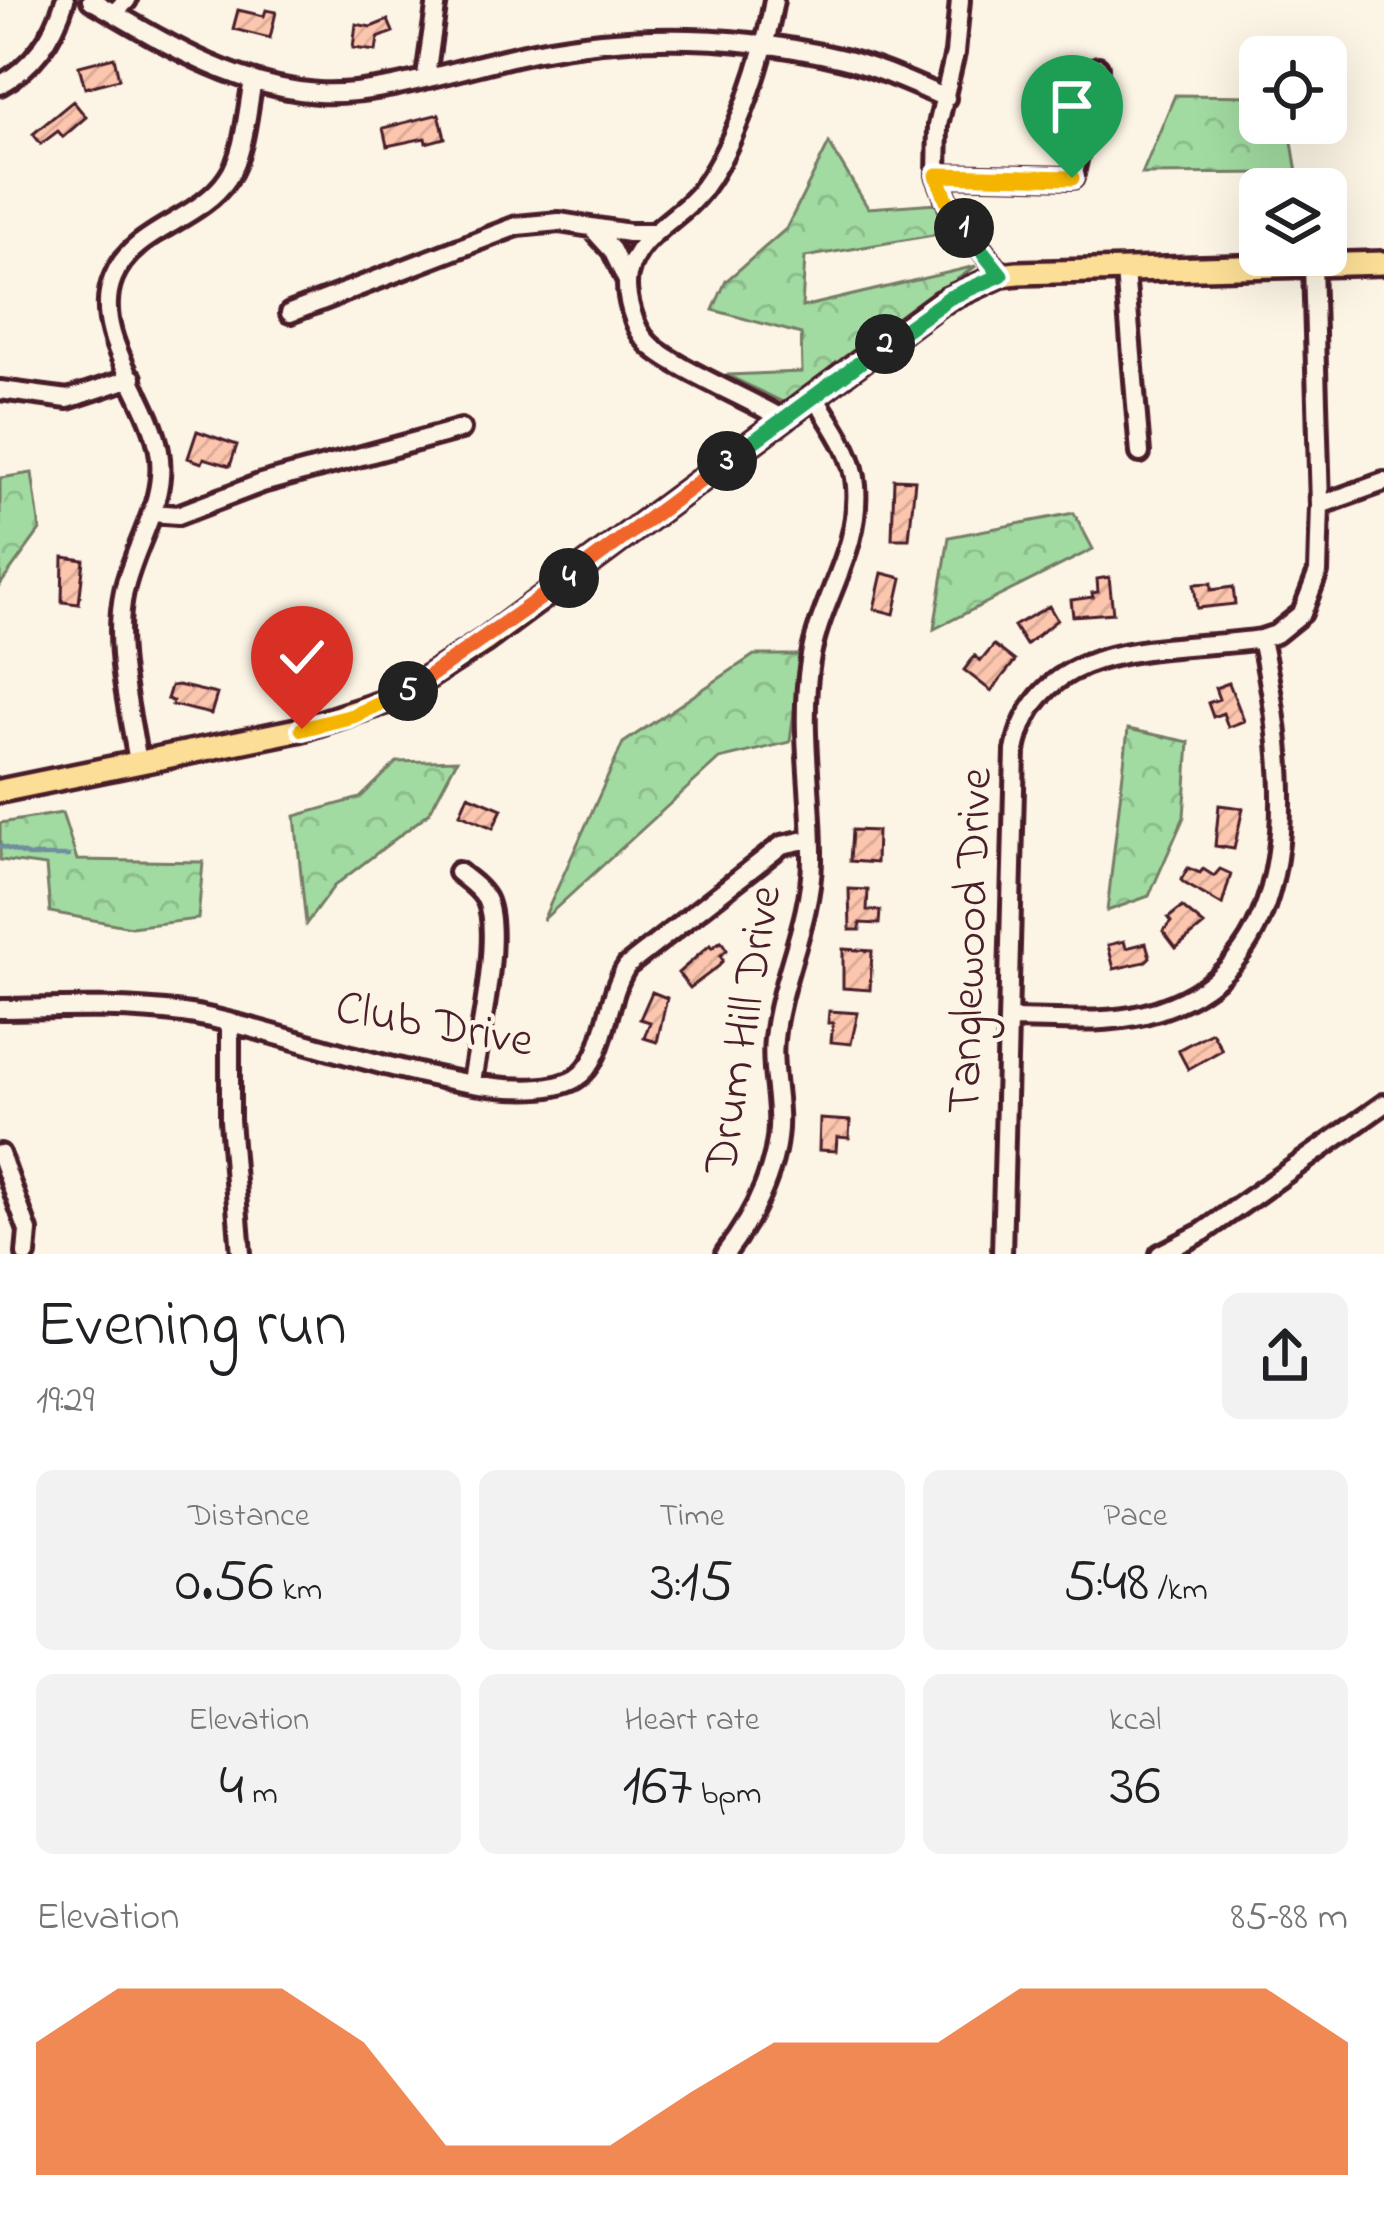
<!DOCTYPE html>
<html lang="en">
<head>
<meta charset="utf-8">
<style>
  :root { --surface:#fff; --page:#f2f2f2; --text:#202124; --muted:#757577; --accent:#ea580c }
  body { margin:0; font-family:"Indie Flower",sans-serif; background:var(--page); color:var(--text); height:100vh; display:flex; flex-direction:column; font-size:45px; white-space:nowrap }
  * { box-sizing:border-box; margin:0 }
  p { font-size:39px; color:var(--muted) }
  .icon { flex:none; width:66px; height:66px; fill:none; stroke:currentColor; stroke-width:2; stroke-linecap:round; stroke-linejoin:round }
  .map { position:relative; height:1254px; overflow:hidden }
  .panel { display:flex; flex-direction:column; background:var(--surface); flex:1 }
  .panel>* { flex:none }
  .tools { position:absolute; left:1239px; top:36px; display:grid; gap:24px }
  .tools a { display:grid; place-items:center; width:108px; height:108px; border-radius:18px; background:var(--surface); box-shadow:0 12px 48px #0002; font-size:60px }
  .pin { position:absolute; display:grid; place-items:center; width:102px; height:102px; color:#fff; margin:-123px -51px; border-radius:50% 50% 50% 0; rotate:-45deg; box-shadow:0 0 12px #0007 }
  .pin .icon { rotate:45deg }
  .km { position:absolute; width:60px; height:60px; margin:-30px; border-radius:50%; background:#222; color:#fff; font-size:33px; line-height:60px; text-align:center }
  .round { display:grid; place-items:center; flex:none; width:126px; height:126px; border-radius:18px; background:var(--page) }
  .summary { display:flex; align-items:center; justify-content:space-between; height:204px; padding:0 36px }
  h1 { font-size:66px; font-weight:600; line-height:90px }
  .stats { display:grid; grid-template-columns:repeat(3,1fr); gap:18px; height:204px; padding:12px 36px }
  .stats div { display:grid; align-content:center; border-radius:18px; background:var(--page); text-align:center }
  .stats b { font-size:60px; font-weight:600 }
  .stats small { font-size:33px; font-weight:400 }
  .stats p { font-size:33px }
  .chart { height:336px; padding:24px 36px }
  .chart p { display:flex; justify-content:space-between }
  .chart svg { width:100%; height:216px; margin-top:12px; fill:var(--accent); opacity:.7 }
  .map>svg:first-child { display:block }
</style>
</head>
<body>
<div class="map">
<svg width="1384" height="1254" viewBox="0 0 1384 1254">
  <defs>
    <pattern id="forest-crowns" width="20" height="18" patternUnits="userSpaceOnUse" patternTransform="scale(3)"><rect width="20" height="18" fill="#a1dba1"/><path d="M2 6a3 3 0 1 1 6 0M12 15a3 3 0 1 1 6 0" fill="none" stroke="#8cbc8b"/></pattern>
    <pattern id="building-hatch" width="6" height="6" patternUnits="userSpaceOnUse" patternTransform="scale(3)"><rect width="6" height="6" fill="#fcc6ae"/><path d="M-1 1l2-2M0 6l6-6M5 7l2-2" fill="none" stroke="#daaa96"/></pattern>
  </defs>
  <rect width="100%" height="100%" fill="#fcf5e5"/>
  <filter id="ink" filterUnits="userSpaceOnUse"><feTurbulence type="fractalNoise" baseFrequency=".00833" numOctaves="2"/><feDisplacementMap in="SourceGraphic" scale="24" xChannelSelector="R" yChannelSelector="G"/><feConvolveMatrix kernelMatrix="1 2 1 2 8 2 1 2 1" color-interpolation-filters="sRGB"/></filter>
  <g filter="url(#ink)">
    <path fill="url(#forest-crowns)" stroke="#767d66" stroke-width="3" d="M1175,95L1260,96V123H1289L1297,173L1142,174Z
      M829,143L868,208L936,203L945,233L805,257L802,307L976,266L785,403L727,375L802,372L801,334L713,310L726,281L786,229Z
      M32,473L40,530L0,585V478Z
      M1074,513L1093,549L934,629L949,537Z
      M754,655H801L790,742L719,759L543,920L623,743Z
      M1128,729L1189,742L1184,817L1149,896L1107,911Z
      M457,760L429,813L334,886L306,924L295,816L360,798L397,762Z
      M62,813L77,860L203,862L198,919L131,927L50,912L46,866L0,860V823Z"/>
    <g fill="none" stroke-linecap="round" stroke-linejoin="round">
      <path stroke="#708e9d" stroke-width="4.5" d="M0,846L29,856H69"/>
    </g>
    <path fill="url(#building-hatch)" stroke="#4a1f2b" stroke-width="3" d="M238,10L264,16L266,10L276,12L270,38L233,29Z
      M388,20L393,32L378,38L376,51L353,48L356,24L371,27Z
      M114,57L119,79L85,88L79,66Z
      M73,101L86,117L63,137L58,131L41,144L33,134Z
      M439,114L445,138L426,143L425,138L387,146L383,128Z
      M197,431L237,445L230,466L204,458L202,463L188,458Z
      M894,479L915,480L909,539H892Z
      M63,557L84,560L79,604L62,602Z
      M882,573L902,578L894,614L874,609Z
      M1109,577L1113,613L1073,616L1071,600L1093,597L1092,593L1098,592L1097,579Z
      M1211,583V590L1233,587L1235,604L1197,608L1194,584Z
      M1049,606L1057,620L1026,645L1014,626Z
      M994,645L1015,661L991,691L964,670L975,656L981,661Z
      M1229,683L1244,721L1228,727L1223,713L1213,717L1208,703L1219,699L1215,688Z
      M178,685L217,694L211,714L172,705L173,701L167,699L171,686Z
      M468,795L502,809L493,828L460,814Z
      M1219,805L1243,808L1234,849L1215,846Z
      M852,830L877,831L876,863L850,861Z
      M1188,868L1200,873L1203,869L1214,876L1220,869L1231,874L1222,905L1184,883L1181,880Z
      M849,889L868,890L867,910L880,911L879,924L860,923V930H850Z
      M1182,907L1204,925L1176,948L1163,931L1171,922L1168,918Z
      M721,941L727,950L720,956L723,960L719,966L690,988L678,973L710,945L712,948Z
      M1124,941L1126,948L1146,943L1150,957L1145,962L1114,969L1108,945Z
      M843,949L872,951L870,990L843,988Z
      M652,992L667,998L657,1042L644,1038L650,1022L640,1019Z
      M829,1011L858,1013L851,1044L831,1042L833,1023H828Z
      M1212,1032L1222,1050L1188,1069L1178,1050Z
      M820,1119L850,1121L849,1138L837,1137L836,1151L819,1150Z"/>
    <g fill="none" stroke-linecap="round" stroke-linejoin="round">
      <defs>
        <path id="minor" d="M91,0C162,41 233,87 318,93C381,97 470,65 534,52C634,32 745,35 843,59C879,68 913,84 946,98
          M774,0C765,56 737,141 704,187C681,220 637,233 628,275C624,294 634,329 648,343C668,365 752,400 783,419
          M960,0L955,53L938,125L937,175L948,203L1001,275
          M114,13L127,0
          M426,76L437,0
          M0,85C34,66 54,37 65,0
          M937,175L1073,178L1098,67
          M592,228L612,250L626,279
          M1125,271L1140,453
          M290,313L517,226L559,222L629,233H652
          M0,390L68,399L132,378
          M1320,505L1384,482
          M152,513L178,515L262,483L461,429
          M138,763C130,709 112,646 124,591C134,544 168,500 159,451C150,396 90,335 113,278C133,228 199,222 228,178C245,153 247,110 253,81
          M458,872C468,880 480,888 486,899C503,933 478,1042 472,1082
          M0,1009C61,1008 122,1005 183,1013C267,1023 505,1119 575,1079C608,1059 604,1000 627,966L782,845L810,839
          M1008,1019C1053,1019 1102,1025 1145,1014C1314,972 1289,768 1261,639
          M230,1023V1120L241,1254
          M0,1154L28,1231L26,1254
          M725,1254C755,1215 781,1162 778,1112C777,1087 771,1064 774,1039C780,979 811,922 812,861C813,794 799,728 810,661C820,599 861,551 856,486C854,453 831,424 814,396
          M1002,1254L1015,751C1037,634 1170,653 1261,639L1276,634L1302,613L1318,572L1320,505L1313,265
          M1160,1254L1203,1232L1384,1104"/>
        <path id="major" d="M0,791L302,729L394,699L484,641L940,303L1001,275L1018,273L1384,263"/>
      </defs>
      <use href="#minor" stroke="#4a1f2b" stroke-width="26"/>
      <use href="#major" stroke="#4a1f2b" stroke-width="30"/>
      <use href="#minor" stroke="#fcf5e5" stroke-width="16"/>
      <use href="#major" stroke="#fcde96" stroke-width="21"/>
    </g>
  </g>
  <g fill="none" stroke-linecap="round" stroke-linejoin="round" filter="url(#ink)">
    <defs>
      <path id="split-1" d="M964,228L948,203L937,175L1072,178"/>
      <path id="split-2" d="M885,344L949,298L1001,275L964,228"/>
      <path id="split-3" d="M727,461L885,344"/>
      <path id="split-4" d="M569,578L727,461"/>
      <path id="split-5" d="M408,691L569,578"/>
      <path id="split-6" d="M302,729L353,716L408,691"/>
    </defs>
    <use href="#split-1" stroke="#fff" stroke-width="24"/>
    <use href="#split-2" stroke="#fff" stroke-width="24"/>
    <use href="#split-3" stroke="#fff" stroke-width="24"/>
    <use href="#split-4" stroke="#fff" stroke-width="24"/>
    <use href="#split-5" stroke="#fff" stroke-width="24"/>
    <use href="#split-6" stroke="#fff" stroke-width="24"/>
    <use href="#split-1" stroke="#f5b400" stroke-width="15"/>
    <use href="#split-2" stroke="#22a559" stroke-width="15"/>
    <use href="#split-3" stroke="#22a559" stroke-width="15"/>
    <use href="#split-4" stroke="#f0652b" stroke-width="15"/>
    <use href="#split-5" stroke="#f0652b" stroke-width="15"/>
    <use href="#split-6" stroke="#f5b400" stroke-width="15"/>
  </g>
  <g text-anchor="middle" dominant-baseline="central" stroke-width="9" stroke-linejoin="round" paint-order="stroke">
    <g font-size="48" fill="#4a1f2b" stroke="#fcf5e5">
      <text transform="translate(972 941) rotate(-88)">Tanglewood Drive</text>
      <text transform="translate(434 1026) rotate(10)">Club Drive</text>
      <text transform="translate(745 1030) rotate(-81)">Drum Hill Drive</text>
    </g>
  </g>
</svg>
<div class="tools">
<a><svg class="icon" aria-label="locate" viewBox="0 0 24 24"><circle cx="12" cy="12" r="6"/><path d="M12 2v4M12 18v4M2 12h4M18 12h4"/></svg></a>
<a><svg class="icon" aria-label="layers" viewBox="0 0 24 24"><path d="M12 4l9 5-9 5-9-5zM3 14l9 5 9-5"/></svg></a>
</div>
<div class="pin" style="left:1072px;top:178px;background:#1e9e55"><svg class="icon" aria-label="arrive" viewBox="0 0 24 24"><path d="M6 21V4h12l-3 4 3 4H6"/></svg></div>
<div class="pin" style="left:302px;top:729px;background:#d93025"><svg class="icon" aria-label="check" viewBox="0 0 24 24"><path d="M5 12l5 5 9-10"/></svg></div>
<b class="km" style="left:964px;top:228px">1</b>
<b class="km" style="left:885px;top:344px">2</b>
<b class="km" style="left:727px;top:461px">3</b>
<b class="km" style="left:569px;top:578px">4</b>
<b class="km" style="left:408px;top:691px">5</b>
</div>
<section class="panel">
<div class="summary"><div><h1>Evening run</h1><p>19:29</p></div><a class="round"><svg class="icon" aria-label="share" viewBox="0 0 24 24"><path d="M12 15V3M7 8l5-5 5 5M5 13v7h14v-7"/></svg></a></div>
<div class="stats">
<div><p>Distance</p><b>0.56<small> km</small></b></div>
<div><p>Time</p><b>3:15</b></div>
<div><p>Pace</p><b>5:48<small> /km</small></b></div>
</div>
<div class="stats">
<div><p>Elevation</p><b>4<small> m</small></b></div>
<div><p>Heart rate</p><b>167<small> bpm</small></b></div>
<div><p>kcal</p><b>36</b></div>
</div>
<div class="chart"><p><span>Elevation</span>85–88 m</p>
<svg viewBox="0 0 160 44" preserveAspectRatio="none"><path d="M0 44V17L10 6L20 6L30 6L40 17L50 38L60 38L70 38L80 27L90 17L100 17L110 17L120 6L130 6L140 6L150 6L160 17V44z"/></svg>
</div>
</section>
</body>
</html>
